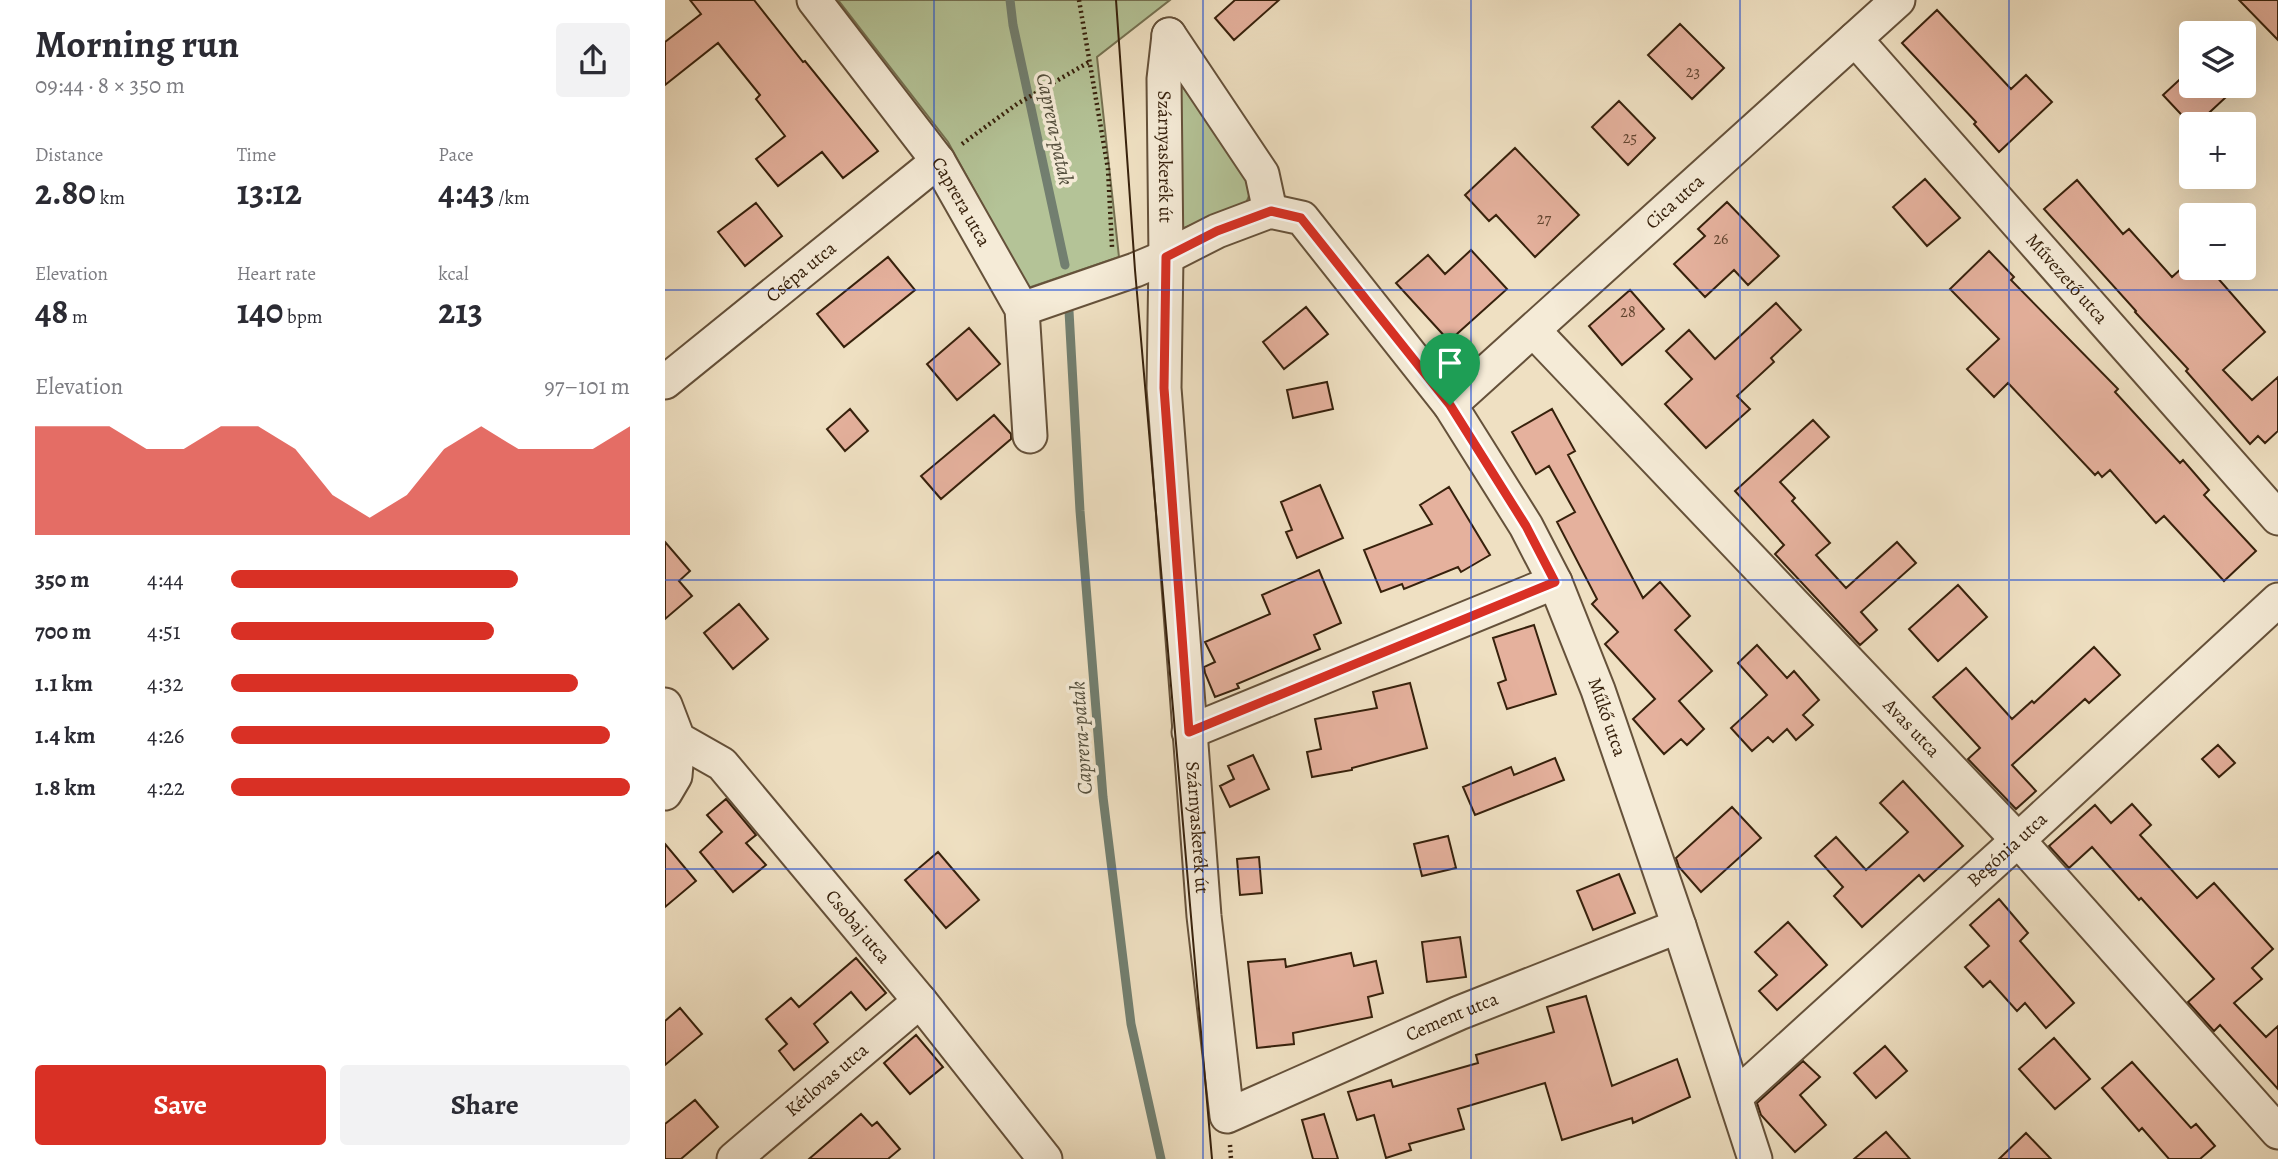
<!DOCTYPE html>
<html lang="en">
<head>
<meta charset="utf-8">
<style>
  :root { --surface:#fff; --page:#f2f2f3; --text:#2b2b33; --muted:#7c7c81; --accent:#d93025 }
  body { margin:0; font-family:Alegreya,serif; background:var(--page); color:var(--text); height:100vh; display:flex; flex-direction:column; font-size:26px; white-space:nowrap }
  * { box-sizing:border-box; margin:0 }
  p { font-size:23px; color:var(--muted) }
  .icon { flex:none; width:38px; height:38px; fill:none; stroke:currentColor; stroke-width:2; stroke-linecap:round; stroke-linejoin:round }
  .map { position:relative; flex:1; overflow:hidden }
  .details { display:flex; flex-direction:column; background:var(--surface); width:665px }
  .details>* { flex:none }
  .controls { position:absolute; left:1514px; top:21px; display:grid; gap:14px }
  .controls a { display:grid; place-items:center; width:77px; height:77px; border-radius:7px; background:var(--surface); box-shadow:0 7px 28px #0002; font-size:35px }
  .pin { position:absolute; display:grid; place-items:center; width:60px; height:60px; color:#fff; margin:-72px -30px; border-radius:50% 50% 50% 0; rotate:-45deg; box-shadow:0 0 7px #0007 }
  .pin .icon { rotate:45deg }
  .round { display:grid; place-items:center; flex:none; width:74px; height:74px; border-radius:7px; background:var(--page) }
  .overview { display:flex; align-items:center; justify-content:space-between; height:119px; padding:0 35px }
  h1 { font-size:38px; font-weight:600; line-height:52px }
  .metrics { display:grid; grid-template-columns:repeat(3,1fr); gap:10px; height:119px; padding:7px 35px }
  .metrics div { display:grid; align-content:center }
  .metrics b { font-size:35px; font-weight:600 }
  .metrics small { font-size:19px; font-weight:400 }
  .metrics p { font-size:19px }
  .chart { height:196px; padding:14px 35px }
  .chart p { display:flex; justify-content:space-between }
  .chart svg { width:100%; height:126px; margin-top:7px; fill:var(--accent); opacity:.7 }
  .action { display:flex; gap:14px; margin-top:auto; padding:14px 35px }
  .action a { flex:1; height:80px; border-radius:7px; background:var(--accent); color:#fff; font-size:28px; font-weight:600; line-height:80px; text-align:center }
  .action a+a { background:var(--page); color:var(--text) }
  ul { padding:0 35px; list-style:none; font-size:23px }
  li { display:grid; grid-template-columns:112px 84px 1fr; align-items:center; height:52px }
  li i { height:18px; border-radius:9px; background:var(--accent) }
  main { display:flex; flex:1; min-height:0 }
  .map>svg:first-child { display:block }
</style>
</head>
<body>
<main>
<section class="details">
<div class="overview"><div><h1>Morning run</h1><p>09:44 · 8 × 350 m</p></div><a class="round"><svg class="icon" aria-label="share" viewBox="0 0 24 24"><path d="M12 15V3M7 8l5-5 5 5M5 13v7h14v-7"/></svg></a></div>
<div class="metrics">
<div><p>Distance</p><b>2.80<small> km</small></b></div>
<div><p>Time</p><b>13:12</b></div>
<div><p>Pace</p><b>4:43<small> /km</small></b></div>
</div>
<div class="metrics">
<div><p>Elevation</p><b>48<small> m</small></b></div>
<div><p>Heart rate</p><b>140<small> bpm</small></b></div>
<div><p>kcal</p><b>213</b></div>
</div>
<div class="chart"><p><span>Elevation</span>97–101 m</p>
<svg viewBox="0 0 160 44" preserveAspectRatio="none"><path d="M0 44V6L10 6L20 6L30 14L40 14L50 6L60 6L70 14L80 30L90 38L100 30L110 14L120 6L130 14L140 14L150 14L160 6V44z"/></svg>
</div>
<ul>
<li><b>350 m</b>4:44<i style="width:72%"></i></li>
<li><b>700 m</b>4:51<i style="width:66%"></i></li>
<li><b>1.1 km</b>4:32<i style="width:87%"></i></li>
<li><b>1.4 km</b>4:26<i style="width:95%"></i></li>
<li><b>1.8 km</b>4:22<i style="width:100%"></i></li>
</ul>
<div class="action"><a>Save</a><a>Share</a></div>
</section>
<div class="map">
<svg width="1613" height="1159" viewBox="0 0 1613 1159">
  <rect width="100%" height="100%" fill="#efe0c2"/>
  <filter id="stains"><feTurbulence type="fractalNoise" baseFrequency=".00286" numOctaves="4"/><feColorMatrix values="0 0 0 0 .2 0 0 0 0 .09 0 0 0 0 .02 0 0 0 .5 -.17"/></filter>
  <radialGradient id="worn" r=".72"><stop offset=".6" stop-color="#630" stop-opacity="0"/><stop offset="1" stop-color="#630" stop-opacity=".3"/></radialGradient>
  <path fill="#b4c397" stroke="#767252" stroke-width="2" d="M173,0H505L432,57L454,257L363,288L283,142Z
    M513,81L591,180L581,203L509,232Z"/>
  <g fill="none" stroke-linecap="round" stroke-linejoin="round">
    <path stroke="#727f70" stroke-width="9" d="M345,0L348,25L400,265
      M404,311L415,511L438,797L466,1024L496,1159"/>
  </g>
  <path fill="#e5b19d" stroke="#37210c" stroke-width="2" d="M25,0H89L138,62L140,61L213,151L178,178L157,152L113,186L91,159L120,136L91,99L95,95L53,43L0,85V42L36,14Z
    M570,0H614L569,40L550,18Z
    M1574,0H1613V40Z
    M1272,10L1346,89L1361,75L1387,102L1334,152L1309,124L1311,122L1237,43Z
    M1015,24L1059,68L1027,99L983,55Z
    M1526,69V86H1548L1560,98L1532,124L1526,125L1498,95Z
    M954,101L990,138L963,165L927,127Z
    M850,148L914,215L870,257L831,215L824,221L800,195Z
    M1260,179L1295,218L1262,246L1228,207Z
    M1412,180L1458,234L1464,229L1507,277L1517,268H1544L1600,332L1558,370L1587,400L1613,377V431L1600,443L1593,436L1585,444L1521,371L1523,369L1470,312L1471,311L1379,209Z
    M1062,202L1114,256L1083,285L1069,270L1040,297L1009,264L1040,236L1033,229Z
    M91,203L117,236L80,266L53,232Z
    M806,250L842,289L784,341L731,283L763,255L780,274Z
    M1324,251L1349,277L1346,280L1453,389L1450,392L1515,463L1518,460L1544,490L1539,495L1591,551L1559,581L1499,516L1491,523L1445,470L1437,477L1433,472L1430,475L1343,383L1329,397L1302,369L1334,339L1285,289Z
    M223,257L250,290L179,347L152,314Z
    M965,290L999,329L957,365L924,326Z
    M1111,303L1136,330L1106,358L1109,362L1072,396L1085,409L1041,448L1000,404L1027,379L1001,351L1024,330L1050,359Z
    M641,307L663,334L619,369L598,342Z
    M304,328L335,364L292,400L262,364Z
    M662,382L668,409L628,418L622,390Z
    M185,409L203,431L180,451L162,429Z
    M887,409L910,451L903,455L978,598L995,582L1025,616L1010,630L1047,671L1014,701L1039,729L1022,745L1016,739L999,754L968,719L990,699L940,644L953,632L927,604L932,599L892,522L910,512L884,466L871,474L847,432Z
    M329,415L346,434V439L276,499L256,476Z
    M1148,420L1164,437L1115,482L1130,498L1127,501L1165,543L1151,555L1181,588L1232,542L1251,563L1196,612L1212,630L1195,645L1110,554L1119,545L1070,491Z
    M655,485L678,538L632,558L621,532L627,530L616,502Z
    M784,487L825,555L796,572L793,567L739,589L737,584L716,592L699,550L767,524L755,505Z
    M0,542L25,571L14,581L27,596L0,619Z
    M654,570L676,623L649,635L655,649L572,684L574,688L550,697L540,673L539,667L550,662L540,642L605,614L597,595Z
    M1293,585L1322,617L1273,661L1244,629Z
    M74,604L103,639L68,669L39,633Z
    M869,625L891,694L842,709L833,683L841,680L828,638Z
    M1092,645L1122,678L1129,671L1154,700L1138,715L1148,725L1131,740L1122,729L1108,742L1103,737L1087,751L1066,728L1102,695L1073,663Z
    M1429,647L1455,675L1424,703L1420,699L1347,765L1371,791L1351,809L1303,759L1315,748L1268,697L1301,668L1347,719L1367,701L1369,703Z
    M745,683L762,748L687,768V770L647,777L642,752L656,749L650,719L712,708L708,692Z
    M1553,745L1570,763L1554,777L1537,759Z
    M588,755L604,789L565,807L555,786L569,779L563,766Z
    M890,758L899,780L810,815L798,787L846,767L849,775Z
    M1238,781L1298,846L1259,881L1254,875L1197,927L1169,896L1178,887L1150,856L1171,837L1201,870L1243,832L1215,803Z
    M61,799L91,835L81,843L101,865L68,892L35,852L57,832L42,815Z
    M1467,804L1486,825L1475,835L1532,898L1549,883L1608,949L1587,968L1597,979L1569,1003L1601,1037L1613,1026V1089L1555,1025L1549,1031L1523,1002L1549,979L1476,898L1474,900L1427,847L1404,868L1384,846L1430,805L1446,823Z
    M1067,807L1096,838L1036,892L1014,867L1011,858Z
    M783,836L791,868L757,876L749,844Z
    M0,844L31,881L0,907Z
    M273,852L314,900L281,928L240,880Z
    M594,857L597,893L575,895L572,859Z
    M954,874L970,913L928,930L912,891Z
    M1334,899L1363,933L1355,941L1409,1003L1381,1028L1360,1003L1352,1011L1325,981L1318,987L1300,967L1324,946L1305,925Z
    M1123,922L1162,965L1112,1010L1094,991L1112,975L1090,952Z
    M795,937L801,977L762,982L757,942Z
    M686,953L689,966L711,961L718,993L703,997L707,1017L628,1033L629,1044L592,1048L583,962L620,959L621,967Z
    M191,958L221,993L201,1010L186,992L149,1024L163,1042L129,1070L114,1051L122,1044L101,1019L126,998L134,1007Z
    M921,996L947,1086L1012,1059L1025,1097L968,1123L967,1118L897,1140L880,1083L793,1109L799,1129L744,1144L746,1150L721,1158L709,1115L692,1120L683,1092L726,1080L728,1087L813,1063L811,1055L889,1032L882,1007Z
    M15,1008L37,1034L0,1065V1021Z
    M251,1035L278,1067L245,1094L219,1063Z
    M1389,1038L1425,1079L1390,1109L1354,1069Z
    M1220,1046L1242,1071L1211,1098L1189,1073Z
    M1138,1061L1155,1077L1135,1095L1161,1125L1130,1152L1096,1115L1092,1103Z
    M1467,1062L1526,1128L1531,1124L1550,1146L1535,1159H1504L1477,1128L1474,1131L1437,1088Z
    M30,1100L53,1127L16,1159H0V1124Z
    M196,1114L207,1126L212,1122L235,1149L223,1159H144Z
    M659,1114L673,1159H648L637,1120Z
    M1221,1132L1245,1159H1189Z
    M1361,1133L1386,1159H1334Z"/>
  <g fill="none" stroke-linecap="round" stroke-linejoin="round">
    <defs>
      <g id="street">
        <path id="s1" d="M149,0L273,161L357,309L365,436"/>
        <path id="s2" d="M504,35L499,79L501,257L499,388L539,916L562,1116L794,1013L1014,926"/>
        <path d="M504,35L597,174L605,211"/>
        <path id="s3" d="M1190,39L1613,518"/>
        <path id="s4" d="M357,309L470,270L501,257L552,231L605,211L637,218L785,405L861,526L890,582L933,690L1014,926L1090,1159"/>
        <path id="s5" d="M869,331L1353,840L1613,1132"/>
        <path id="s6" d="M0,382L273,161"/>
        <path id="s7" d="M785,405L1233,0"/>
        <path id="s8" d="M0,705L13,739L57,764L255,1001L380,1159"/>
        <path d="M524,732L890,582"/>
        <path d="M0,793L10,776L13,739"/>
        <path id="s9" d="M1070,1097L1353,840L1613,600"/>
        <path id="s10" d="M69,1159L255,1001"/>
      </g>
    </defs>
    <use href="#street" stroke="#65513a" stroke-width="37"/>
    <path stroke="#37210c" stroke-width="4.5" stroke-dasharray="2 3.5" stroke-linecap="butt" d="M414,0L443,169L447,247
      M297,144L352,104L424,62
      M565,1145L566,1159"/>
    <use href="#street" stroke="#f5ebd7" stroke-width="33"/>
    <path stroke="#37210c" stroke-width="2" d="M451,0L470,270L547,1159"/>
  </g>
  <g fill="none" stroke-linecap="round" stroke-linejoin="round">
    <defs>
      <path id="route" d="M606,211L636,218L785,405L861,526L890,582L524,732L499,388L501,257L552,231Z"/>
    </defs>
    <use href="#route" stroke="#fff" stroke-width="14"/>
    <use href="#route" stroke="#d93025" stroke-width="9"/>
  </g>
  <path fill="none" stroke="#1d4ed8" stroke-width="2" stroke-opacity="0.55" d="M269,0V1159M538,0V1159M806,0V1159M1075,0V1159M1344,0V1159M0,290H1613M0,580H1613M0,869H1613"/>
  <g text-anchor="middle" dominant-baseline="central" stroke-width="7" stroke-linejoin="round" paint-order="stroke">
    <g font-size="16" fill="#624530">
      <text x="1028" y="72">23</text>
      <text x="965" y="138">25</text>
      <text x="879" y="219">27</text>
      <text x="1056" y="239">26</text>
      <text x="963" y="312">28</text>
    </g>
    <g font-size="19" fill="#37210c" stroke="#f5ebd7">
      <text stroke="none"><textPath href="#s2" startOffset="122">Szárnyaskerék út</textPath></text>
      <text stroke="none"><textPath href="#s1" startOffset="250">Caprera utca</textPath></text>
      <text stroke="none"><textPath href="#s7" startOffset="303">Cica utca</textPath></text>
      <text stroke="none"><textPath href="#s6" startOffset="175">Csépa utca</textPath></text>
      <text stroke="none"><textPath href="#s3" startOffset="320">Művezető utca</textPath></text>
      <text stroke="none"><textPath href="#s4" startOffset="889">Műkő utca</textPath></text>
      <text stroke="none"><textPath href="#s5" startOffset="548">Avas utca</textPath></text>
      <text stroke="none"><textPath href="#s2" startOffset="794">Szárnyaskerék út</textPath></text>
      <text stroke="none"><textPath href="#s9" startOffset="368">Begónia utca</textPath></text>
      <text stroke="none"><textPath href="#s8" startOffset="299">Csobaj utca</textPath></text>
      <text stroke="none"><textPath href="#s2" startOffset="1330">Cement utca</textPath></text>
      <text stroke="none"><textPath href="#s10" startOffset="122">Kétlovas utca</textPath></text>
    </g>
    <g font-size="21" font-style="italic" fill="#55503e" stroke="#f5ebd7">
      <text transform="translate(390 129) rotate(78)">Caprera-patak</text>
      <text transform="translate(416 738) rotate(-94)">Caprera-patak</text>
    </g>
  </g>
  <rect width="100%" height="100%" filter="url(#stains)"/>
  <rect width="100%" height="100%" fill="url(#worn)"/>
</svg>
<div class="controls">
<a><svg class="icon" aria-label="layers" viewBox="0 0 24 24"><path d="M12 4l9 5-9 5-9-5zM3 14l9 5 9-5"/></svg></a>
<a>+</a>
<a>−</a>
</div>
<div class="pin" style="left:785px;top:405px;background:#1e9e55"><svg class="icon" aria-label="arrive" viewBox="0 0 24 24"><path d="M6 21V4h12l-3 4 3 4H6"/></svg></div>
</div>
</main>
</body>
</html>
